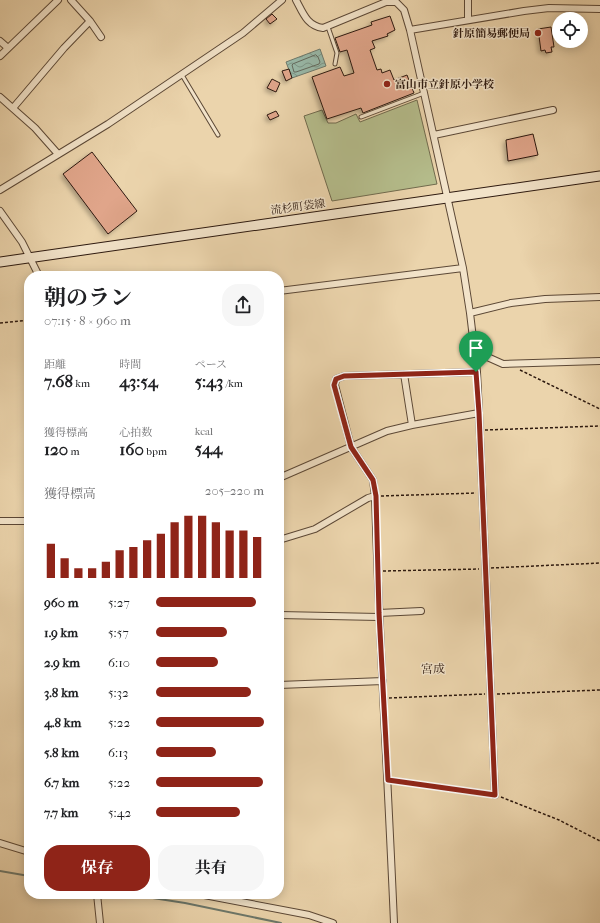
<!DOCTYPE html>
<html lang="ja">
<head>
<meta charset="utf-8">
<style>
  :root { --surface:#fff; --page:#f6f6f6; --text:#202124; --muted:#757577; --accent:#8f2418 }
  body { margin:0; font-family:"IM FELL French Canon","Noto Serif JP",serif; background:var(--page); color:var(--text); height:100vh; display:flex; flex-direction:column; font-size:15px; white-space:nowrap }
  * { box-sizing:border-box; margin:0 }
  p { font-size:13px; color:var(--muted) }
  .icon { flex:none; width:22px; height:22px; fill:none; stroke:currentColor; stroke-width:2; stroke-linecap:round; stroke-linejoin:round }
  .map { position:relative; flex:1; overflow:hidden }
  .side { position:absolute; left:24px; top:271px; width:260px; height:628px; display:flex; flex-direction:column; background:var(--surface); border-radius:16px; box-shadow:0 2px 10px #0003 }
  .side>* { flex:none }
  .controls { position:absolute; left:552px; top:12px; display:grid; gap:8px }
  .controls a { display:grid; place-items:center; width:36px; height:36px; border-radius:50%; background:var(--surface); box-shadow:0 2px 10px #0003; font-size:20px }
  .pin { position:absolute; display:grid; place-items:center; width:34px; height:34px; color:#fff; margin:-41px -17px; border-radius:50% 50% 50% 0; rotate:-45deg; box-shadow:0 0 4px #0007 }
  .pin .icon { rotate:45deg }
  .round { display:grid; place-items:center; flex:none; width:42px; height:42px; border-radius:16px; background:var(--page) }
  .summary { display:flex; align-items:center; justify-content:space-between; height:68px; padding:0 20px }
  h1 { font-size:22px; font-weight:700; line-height:30px }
  .figures { display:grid; grid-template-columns:repeat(3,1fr); gap:6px; height:68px; padding:4px 20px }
  .figures div { display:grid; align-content:center }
  .figures b { font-size:17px; font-weight:700 }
  .figures small { font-size:11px; font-weight:400 }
  .figures p { font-size:11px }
  .chart { height:112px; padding:8px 20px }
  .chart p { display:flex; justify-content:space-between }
  .chart svg { width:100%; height:72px; margin-top:4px; stroke:var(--accent); stroke-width:6 }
  .button { display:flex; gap:8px; margin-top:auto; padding:8px 20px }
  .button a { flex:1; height:46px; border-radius:16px; background:var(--accent); color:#fff; font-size:16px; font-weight:700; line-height:46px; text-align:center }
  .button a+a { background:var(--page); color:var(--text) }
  ul { padding:0 20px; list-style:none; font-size:13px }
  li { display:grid; grid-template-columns:64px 48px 1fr; align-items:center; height:30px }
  li i { height:10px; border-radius:5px; background:var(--accent) }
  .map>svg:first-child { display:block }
</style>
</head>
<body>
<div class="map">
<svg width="600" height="923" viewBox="0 0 600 923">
  <defs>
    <pattern id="water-waves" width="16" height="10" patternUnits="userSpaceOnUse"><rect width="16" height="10" fill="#98b8a8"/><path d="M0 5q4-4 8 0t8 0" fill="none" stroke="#7c9587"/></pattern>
    <filter id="shadow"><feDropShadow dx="-2.5" dy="2.5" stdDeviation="2" flood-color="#0004"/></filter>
  </defs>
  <rect width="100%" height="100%" fill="#ebd4ac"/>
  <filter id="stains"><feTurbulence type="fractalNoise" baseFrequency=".005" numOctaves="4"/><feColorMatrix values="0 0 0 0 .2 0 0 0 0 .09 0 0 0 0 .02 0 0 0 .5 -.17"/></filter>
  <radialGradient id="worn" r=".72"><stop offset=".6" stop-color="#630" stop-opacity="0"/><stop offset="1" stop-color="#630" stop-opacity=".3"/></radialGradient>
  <path fill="#b5bd8c" stroke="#716b4e" d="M417,100L437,184L332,201L304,116L322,110L328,123H336L356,114L360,122Z"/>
  <path fill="url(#water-waves)" stroke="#6d786b" d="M320,49L326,66L292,78L286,62Z"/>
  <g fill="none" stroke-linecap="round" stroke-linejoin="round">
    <path stroke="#62685c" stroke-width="1" d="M316,55L318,57L320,62L319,64L296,72H294L292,65L293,64Z"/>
    <path stroke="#6d786b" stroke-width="2" d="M0,871L29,876
      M127,894L185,903L281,923"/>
  </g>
  <path fill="#e0a58a" stroke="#2d190f" filter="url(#shadow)" d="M272,14L277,19L270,24L266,19Z
    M390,16L395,30L387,34L388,36L372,41L375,48L370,50L377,70L381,69L382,73L390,70L394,80L407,75L414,93L363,113L361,108L327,119L312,77L340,67L344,76L354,73L347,50L340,52L335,38L372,25L371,22Z
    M551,27L554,47H551L552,52L546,53L545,50L541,51L538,29Z
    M289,69L292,78L286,81L282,71Z
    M272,79L280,83L276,92L267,88Z
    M276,111L279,116L270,120L267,115Z
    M533,134L538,155L508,161L506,140Z
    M92,152L137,211L108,234L63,174Z"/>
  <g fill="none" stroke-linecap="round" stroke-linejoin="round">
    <defs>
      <path id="service" d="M328,27L337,53L335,64
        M182,75L218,135
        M361,117L424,93"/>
      <path id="minor" d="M71,0L90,21L101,37
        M296,0C303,13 307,26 323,28L386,2H396L404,10L410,30L463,268L470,313L477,372L479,413L495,795
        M468,0V20
        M410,30L524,11L549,8L600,9
        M0,41L8,48
        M0,56L58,0
        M0,97L35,128L58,154
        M13,108L64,48L90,21
        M434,135L553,110
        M0,190L108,124L243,33L282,0
        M0,211L22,242L39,276
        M279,291L463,268
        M470,313L511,303L545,299L600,297
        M474,351L503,364L600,361
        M404,374L412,425
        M279,478L387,431L412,425L479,413
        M0,521H29
        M279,540L315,529L368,498L375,496
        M379,613L421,611
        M279,615L379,617
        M279,685L383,681
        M0,843L29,852
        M97,894L100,923
        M199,894L309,915L333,923
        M394,923C388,781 379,638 375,496L373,480L351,447L335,385L336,379L344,376L477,372"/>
      <path id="secondary" d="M0,262L600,176"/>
    </defs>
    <use href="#service" stroke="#5c4836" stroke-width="5"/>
    <use href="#minor" stroke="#5c4836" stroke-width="8"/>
    <use href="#secondary" stroke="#2d190f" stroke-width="11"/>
    <path stroke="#2d190f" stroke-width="1.5" stroke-dasharray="3 2" stroke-linecap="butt" d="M0,323L29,320
      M520,370L600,409
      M485,430L600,426
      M381,496L476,493
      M491,568L600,563
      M383,571L479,569
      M497,694L600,690
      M389,698L485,694
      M394,781L489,794
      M501,797L559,820L600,841"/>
    <use href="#service" stroke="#f2e3c9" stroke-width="3"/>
    <use href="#minor" stroke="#f2e3c9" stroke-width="6"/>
    <use href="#secondary" stroke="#f2e3c9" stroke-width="9"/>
  </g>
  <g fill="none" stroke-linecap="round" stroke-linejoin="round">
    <defs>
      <path id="route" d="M476,372L479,413L495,795L388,780L379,613L376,496L373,480L351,447L334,385L336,379L344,376Z"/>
    </defs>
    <use href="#route" stroke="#fff" stroke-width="8"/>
    <use href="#route" stroke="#8f2418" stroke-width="5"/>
  </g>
  <g fill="#8f2418" stroke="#f2e3c9" stroke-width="1.5">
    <circle cx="538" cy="33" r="4"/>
    <circle cx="387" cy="84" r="4"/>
  </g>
  <g text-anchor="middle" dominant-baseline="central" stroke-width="3" stroke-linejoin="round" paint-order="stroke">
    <g font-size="11" font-weight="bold" fill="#2d190f" stroke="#f2e3c9" text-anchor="end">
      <text x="530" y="33">針原簡易郵便局</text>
      <text x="395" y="84" text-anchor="start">富山市立針原小学校</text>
    </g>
    <g font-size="11" fill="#2d190f" stroke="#f2e3c9">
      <text transform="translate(298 207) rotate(-8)">流杉町袋線</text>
    </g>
    <g font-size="12" fill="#2d190f" stroke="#f2e3c9">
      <text x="433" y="669">宮成</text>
    </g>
  </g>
  <rect width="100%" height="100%" filter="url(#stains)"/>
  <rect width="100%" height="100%" fill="url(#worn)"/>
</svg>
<div class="controls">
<a><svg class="icon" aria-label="locate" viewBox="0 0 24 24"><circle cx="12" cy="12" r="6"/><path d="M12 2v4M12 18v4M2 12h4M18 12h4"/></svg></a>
</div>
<div class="pin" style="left:476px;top:372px;background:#1e9e55"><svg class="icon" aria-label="arrive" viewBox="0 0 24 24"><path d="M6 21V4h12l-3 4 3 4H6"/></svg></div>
<section class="side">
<div class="summary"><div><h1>朝のラン</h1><p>07:15 · 8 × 960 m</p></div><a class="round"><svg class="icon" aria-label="share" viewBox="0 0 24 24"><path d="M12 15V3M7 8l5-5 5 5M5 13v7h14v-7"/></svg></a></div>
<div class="figures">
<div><p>距離</p><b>7.68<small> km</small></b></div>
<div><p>時間</p><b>43:54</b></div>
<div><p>ペース</p><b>5:43<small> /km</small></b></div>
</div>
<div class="figures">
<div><p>獲得標高</p><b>120<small> m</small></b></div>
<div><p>心拍数</p><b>160<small> bpm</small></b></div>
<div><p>kcal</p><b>544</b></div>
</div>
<div class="chart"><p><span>獲得標高</span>205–220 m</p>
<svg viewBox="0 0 160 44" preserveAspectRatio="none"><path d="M5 44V23M15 44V32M25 44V38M35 44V38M45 44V34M55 44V27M65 44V25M75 44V21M85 44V17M95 44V10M105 44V6M115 44V6M125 44V10M135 44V15M145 44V15M155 44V19"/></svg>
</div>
<ul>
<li><b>960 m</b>5:27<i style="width:93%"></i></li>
<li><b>1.9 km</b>5:57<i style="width:66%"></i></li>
<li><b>2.9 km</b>6:10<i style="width:57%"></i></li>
<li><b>3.8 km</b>5:32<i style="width:88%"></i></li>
<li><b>4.8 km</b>5:22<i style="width:100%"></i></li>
<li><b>5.8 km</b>6:13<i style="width:56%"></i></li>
<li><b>6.7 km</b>5:22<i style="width:99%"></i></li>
<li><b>7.7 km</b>5:42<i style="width:78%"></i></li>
</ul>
<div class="button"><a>保存</a><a>共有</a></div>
</section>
</div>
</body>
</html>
